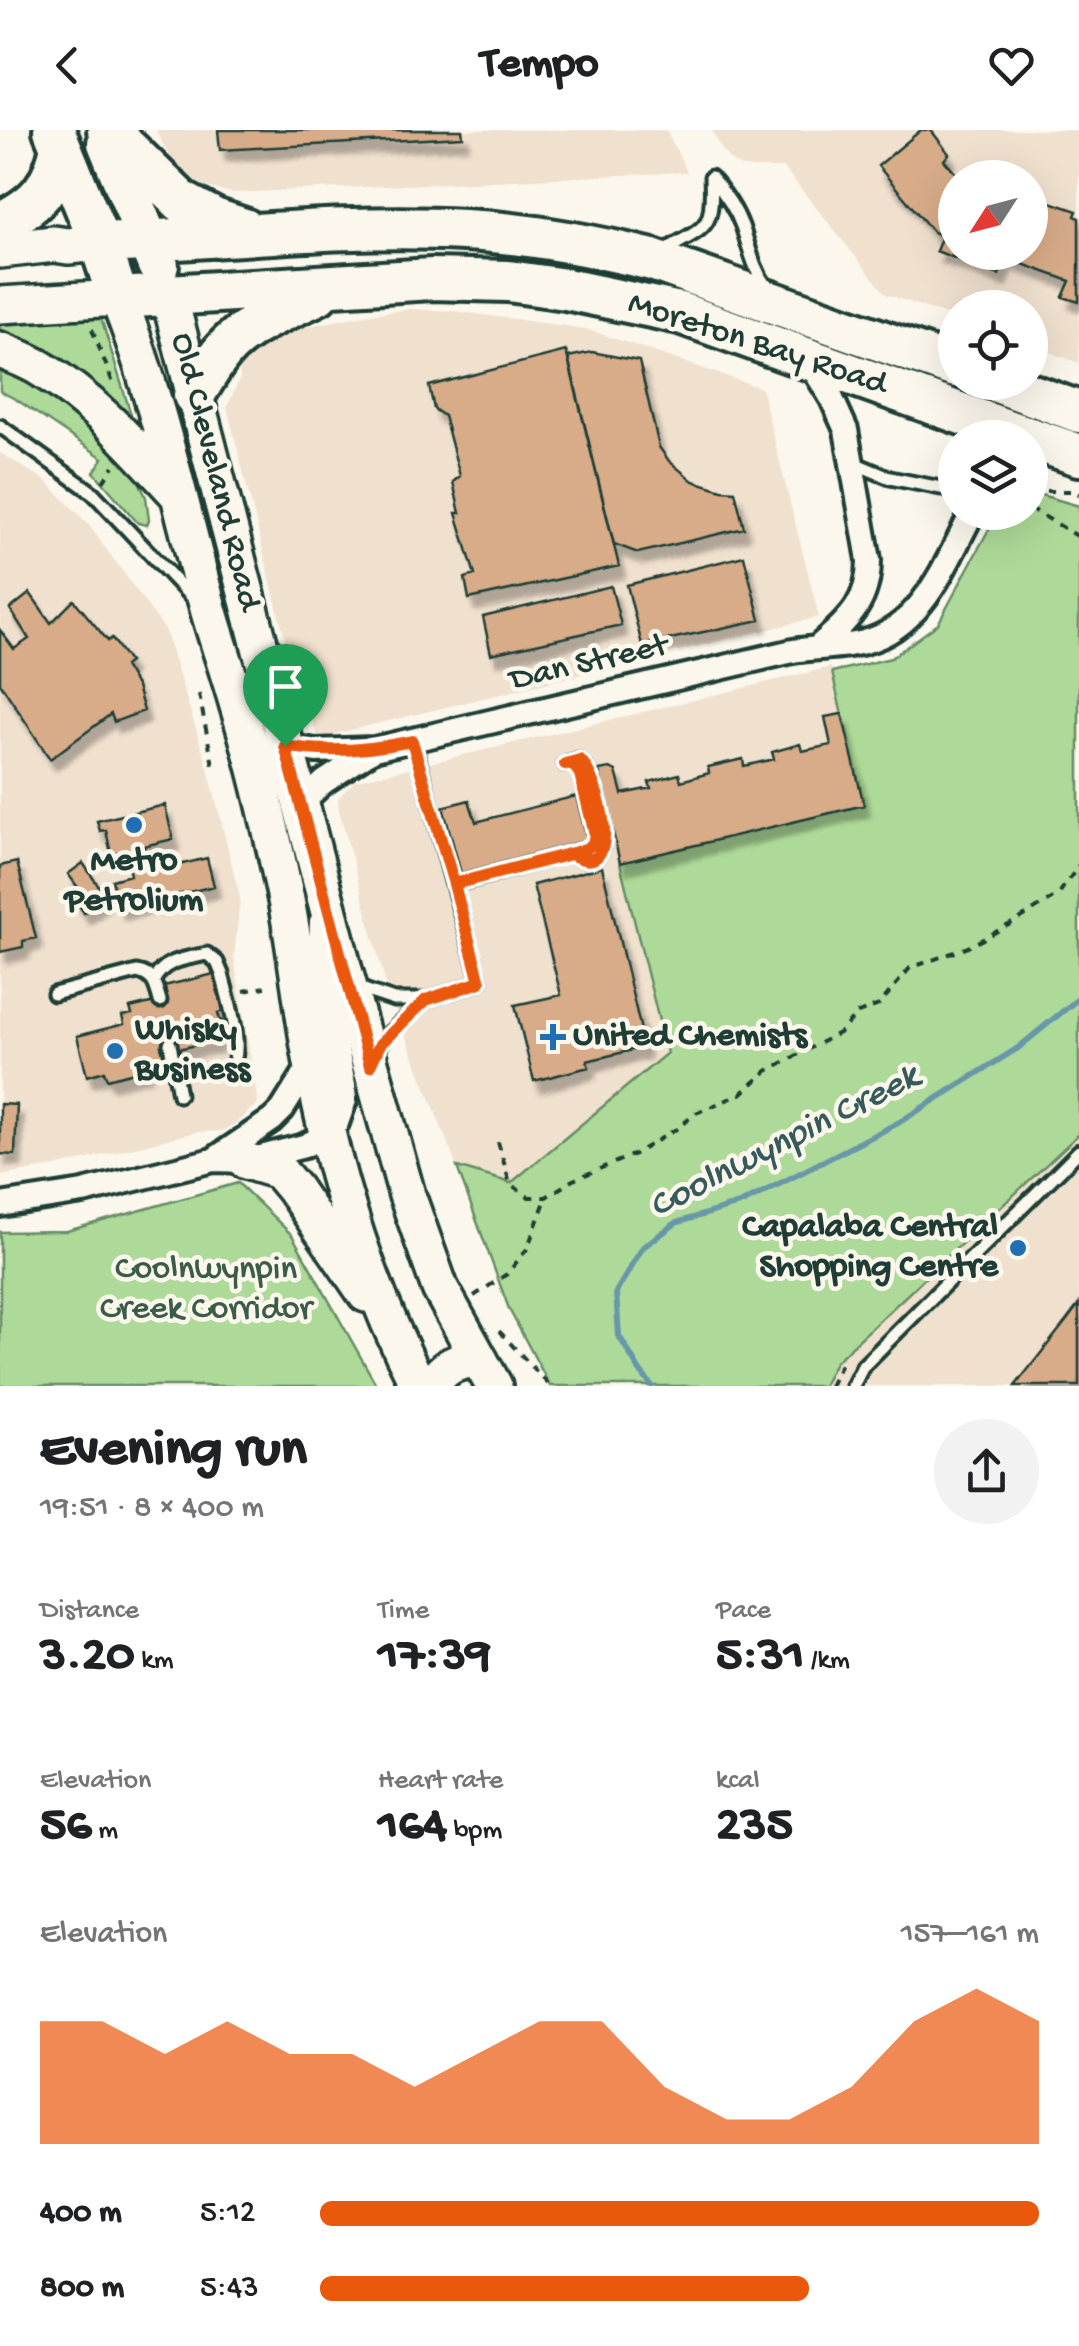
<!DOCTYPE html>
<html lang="en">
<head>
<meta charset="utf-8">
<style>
  :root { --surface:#fff; --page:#f2f2f2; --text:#202124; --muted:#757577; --accent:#ea580c }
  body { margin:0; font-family:"Gochi Hand",sans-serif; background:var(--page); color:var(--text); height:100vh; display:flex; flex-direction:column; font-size:38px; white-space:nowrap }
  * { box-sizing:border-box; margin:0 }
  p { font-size:32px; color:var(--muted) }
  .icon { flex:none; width:55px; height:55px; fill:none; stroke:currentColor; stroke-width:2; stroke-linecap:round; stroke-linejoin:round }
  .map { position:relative; height:1256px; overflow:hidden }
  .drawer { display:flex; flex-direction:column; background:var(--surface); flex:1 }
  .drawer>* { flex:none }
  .needle { width:65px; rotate:234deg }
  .tools { position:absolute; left:938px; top:30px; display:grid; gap:20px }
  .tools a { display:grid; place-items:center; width:110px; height:110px; border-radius:50%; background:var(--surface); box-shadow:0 10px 40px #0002; font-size:50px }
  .pin { position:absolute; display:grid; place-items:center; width:85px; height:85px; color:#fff; margin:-102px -42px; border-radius:50% 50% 50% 0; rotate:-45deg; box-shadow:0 0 10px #0007 }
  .pin .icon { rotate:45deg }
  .round { display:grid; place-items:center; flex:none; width:105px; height:105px; border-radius:52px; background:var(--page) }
  .summary { display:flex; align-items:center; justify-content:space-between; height:170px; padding:0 40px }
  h1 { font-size:55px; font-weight:700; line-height:75px }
  .stats { display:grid; grid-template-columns:repeat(3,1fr); gap:15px; height:170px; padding:10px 40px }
  .stats div { display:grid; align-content:center }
  .stats b { font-size:50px; font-weight:700 }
  .stats small { font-size:28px; font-weight:400 }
  .stats p { font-size:28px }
  .chart { height:280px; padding:20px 40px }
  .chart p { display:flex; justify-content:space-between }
  .chart svg { width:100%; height:180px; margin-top:10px; fill:var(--accent); opacity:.7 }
  ul { padding:0 40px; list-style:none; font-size:32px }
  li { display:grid; grid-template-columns:160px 120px 1fr; align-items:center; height:75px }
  li i { height:25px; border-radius:12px; background:var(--accent) }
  header { display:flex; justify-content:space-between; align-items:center; height:130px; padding:0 40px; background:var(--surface); font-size:45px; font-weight:700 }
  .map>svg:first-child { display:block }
</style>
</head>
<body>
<header><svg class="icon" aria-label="back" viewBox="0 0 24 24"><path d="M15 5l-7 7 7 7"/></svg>Tempo<svg class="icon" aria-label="heart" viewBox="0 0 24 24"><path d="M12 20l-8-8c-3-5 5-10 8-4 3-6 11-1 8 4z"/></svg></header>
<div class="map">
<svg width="1079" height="1256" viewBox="0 0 1079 1256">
  <defs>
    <filter id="shadow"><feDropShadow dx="6" dy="11" stdDeviation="2.5" flood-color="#0004"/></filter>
  </defs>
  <rect width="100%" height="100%" fill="#fbf7ec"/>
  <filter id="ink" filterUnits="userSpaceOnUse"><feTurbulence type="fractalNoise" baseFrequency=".01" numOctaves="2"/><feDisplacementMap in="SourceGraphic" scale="20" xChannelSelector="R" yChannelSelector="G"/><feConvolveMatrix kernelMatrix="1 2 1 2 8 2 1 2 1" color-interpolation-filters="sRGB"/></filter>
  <g filter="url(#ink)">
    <path fill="#f0e0ce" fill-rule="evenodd" d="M156,0H666L687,42L233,63L206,57L183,44L167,22Z
      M712,0H1079V233L1030,215V178H955V188L886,164L784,38H752L739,36L730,30L722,20ZM955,48H1030V122H955Z
      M411,179L454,181L586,199L761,258L819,487L318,608L286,513L227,277L240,248L237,226L257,214L294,199L370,184Z
      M0,323L45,350L88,394L165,500L208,638L240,768L234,828L258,973L235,994L222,1001L196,1002L59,1036L0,1046Z
      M831,537L864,675L620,733L667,922L510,1054L457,1037L387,858L339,680L338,668L355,651Z
      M1079,1004V1256H823L835,1232Z"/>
    <path fill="#adda98" stroke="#668c66" stroke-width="2.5" d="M0,185H100L132,288L70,241L0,206Z
      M0,231L30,243L127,325L146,367L149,390L147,395L138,393L94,342L103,328L17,270L0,261Z
      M1041,365L1079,376V1004L835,1232L823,1256H550L509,1179L457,1037L511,1053L667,923L620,733L863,675L832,542L891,528L938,494L996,386L1005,383L1030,382V370Z
      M238,1053L292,1105L377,1256H0V1102L67,1101Z"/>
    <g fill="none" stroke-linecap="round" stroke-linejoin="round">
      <path stroke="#6797a9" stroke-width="6" d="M652,1256L640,1241L619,1206L616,1162L643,1117L676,1093L742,1073L898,993L1018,918L1079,868"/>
    </g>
    <path fill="#d8ac89" stroke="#1f3d34" stroke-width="2.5" filter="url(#shadow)" d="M218,0H462L463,7L220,20Z
      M921,0H931L949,24L944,30L958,46L963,48H955V122H1030V71L1043,76L1045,70L1077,81L1075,86L1079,88V172L1063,167L1070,151L1006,128L999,145L936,121L942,106L933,102L878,36Z
      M566,221L619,436L469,469L465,448L475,445L456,383H460L453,352L460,346L444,286L434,279L429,256Z
      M592,222L639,231L659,317L669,331L693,351L722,360L735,361L744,398L638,423L614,414L568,227Z
      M744,426L760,490L642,515L627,455Z
      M611,456L621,495L491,524L483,487Z
      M30,463L51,493L74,470L108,511L112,508L129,532L124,536L137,557L144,581L114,592L111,584L50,629L0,553V500L14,519L29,509L10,479Z
      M842,584L864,675L620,733L599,640L610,638L616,641L622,664L651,658L649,652L679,644L681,651L709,643L708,637L743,629L744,636L774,629L772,622L800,614L802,621L831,615L825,587Z
      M576,666L587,710L461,743L443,677L469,670L476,692Z
      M165,675L173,709L111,724L106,700L100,701L97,691Z
      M144,716L150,742L207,728L214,756L119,779L112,750L130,745L124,721Z
      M17,732L36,808L23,811V817L0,822V736Z
      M83,733L106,767L84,783L74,768L82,763L68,744Z
      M602,737L645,917L587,931L589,937L534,951L515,875L561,865L533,755Z
      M214,844L218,862L225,860L228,875L222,877L223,881L218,883L220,890L227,893L214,913L210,912L178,919L177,913L161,916L164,927L145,932L146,939L107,949L104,941L87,946L77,906L124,894L122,886L132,884L130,878L167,869L164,856Z
      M0,974L17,975L15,1025L0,1024Z
      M1079,1174V1256H1015L1067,1190Z"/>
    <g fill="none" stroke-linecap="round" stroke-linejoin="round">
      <defs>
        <path id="lane" d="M711,47C724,62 735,77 742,96C750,119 753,138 767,158
          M663,122C705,95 714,103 711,47
          M0,296L93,363L193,469
          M854,333L890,348L946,359H955
          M565,634L580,630C599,647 627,755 571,724
          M453,755L584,720L593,714L595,704L580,643L574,636L565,634
          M154,850C165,829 186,829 207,824L217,832L222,844C228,869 247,923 228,943
          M355,857L394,870H426L480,852L413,611
          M54,864L137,842C154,845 156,856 160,871
          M170,914L179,965
          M377,921L387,905L426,870
          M853,1256L863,1236L1079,1021"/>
        <path id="street" d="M808,230L832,269L846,300L869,430C869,473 849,489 819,516
          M285,616L316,621L374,619L793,521C816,517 842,518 864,512C924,497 946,431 973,382
          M301,673L324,652L371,621
          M213,1030L272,990L282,980L312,932
          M0,1075L83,1062L213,1030L246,1031L304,1016L328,1004L337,993L345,970L344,955L320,833L321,792"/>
        <path id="primary" d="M0,120L54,114L68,116L100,113
          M169,166L344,840L407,1065L440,1158L494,1256
          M0,175L118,168C158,269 181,377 209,482C218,513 229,544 238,576C257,636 271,699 284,760C296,817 301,875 312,933C333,1043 367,1155 419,1256
          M0,220C14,226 30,231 43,240C95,272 134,317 175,361
          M246,1031L279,1041L294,1059L366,1164
          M431,1256C444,1236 456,1230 480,1230"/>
        <path id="highway" d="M54,0L100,113L118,168L432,149L508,151L566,159L680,183L1029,308
          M108,0L182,72L214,89L244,99
          M108,13L158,135
          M0,93C38,74 51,59 61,18
          M100,113C221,109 343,93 464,100C527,103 591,115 652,130L955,237
          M997,252L1079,282
          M194,265C206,247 216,226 232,212C256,190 290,178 318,164
          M1030,308L1079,325"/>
      </defs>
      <use href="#lane" stroke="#1f3d34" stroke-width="19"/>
      <use href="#street" stroke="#1f3d34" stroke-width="30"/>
      <use href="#primary" stroke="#1f3d34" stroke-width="42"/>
      <use href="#highway" stroke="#1f3d34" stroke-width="48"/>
      <path stroke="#1f3d34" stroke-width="4" stroke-dasharray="8 8" stroke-linecap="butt" d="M92,199L113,253L111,255
        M103,352L114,336
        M1030,361H1070L1079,364
        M1030,378L1079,407
        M199,564L214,640
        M244,861L265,857
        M498,1012L510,1054L529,1067H546L573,1050L635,1024L678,998L696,983L741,964L767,941L839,903L858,883L879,875L910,838L966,818L1018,790L1058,765L1079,735
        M474,1166L507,1144L527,1119L546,1069
        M499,1201L550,1256
        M830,1256L840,1236L845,1231"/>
      <use href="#lane" stroke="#fbf7ec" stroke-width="11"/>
      <use href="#street" stroke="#fbf7ec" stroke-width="22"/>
      <use href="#primary" stroke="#fbf7ec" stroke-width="35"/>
      <use href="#highway" stroke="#fbf7ec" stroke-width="40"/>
    </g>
  </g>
  <g fill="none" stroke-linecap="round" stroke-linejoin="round" filter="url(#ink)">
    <defs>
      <path id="route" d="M285,616L370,936L380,914L426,870L480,852L454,754L584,720L593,714L595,704L580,644L574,636L565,634L580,630C599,647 627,755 571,724L454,754L412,611C370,620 328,624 285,616"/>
    </defs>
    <use href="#route" stroke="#fff" stroke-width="20"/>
    <use href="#route" stroke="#ea580c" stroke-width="12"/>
  </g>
  <g fill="#1f6fb2" stroke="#fbf7ec" stroke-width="4">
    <circle cx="134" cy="695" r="10"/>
    <path d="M548 892h10v10h10v10h-10v10h-10v-10h-10v-10h10z"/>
    <circle cx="115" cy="921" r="10"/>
    <circle cx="1018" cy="1118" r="10"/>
  </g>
  <g text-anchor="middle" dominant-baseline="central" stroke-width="9" stroke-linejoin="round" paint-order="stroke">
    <g font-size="35" fill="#1f3d34" stroke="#fbf7ec">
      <text transform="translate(757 215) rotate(18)">Moreton Bay Road</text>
      <text transform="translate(214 342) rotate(76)">Old Cleveland Road</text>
      <text transform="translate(589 534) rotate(-13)">Dan Street</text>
    </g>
    <g font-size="35" font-weight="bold" fill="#1f3d34" stroke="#fbf7ec" text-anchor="start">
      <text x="134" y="732" text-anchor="middle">Metro<tspan x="134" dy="40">Petrolium</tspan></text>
      <text x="135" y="901">Whisky<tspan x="135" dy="40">Business</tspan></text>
      <text x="573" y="907">United Chemists</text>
      <text x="998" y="1098" text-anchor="end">Capalaba Central<tspan x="998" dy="40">Shopping Centre</tspan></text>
    </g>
    <g font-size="35" fill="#3b5c48" stroke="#fbf7ec">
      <text x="206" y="1140">Coolnwynpin<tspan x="206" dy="40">Creek Corridor</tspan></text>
    </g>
    <g font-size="38" font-style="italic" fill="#375b5b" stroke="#fbf7ec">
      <text transform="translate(785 1013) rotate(-27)">Coolnwynpin Creek</text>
    </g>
  </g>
</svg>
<div class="tools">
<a><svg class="needle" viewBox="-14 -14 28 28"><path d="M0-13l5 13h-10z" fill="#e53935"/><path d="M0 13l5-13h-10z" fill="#757577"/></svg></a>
<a><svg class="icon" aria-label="locate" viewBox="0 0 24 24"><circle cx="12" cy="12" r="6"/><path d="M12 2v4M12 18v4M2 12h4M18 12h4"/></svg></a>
<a><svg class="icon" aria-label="layers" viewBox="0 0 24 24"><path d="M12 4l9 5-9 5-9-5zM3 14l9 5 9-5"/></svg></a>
</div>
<div class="pin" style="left:285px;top:616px;background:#1e9e55"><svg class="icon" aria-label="arrive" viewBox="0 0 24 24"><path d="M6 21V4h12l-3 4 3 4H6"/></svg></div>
</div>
<section class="drawer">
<div class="summary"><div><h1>Evening run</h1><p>19:51 · 8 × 400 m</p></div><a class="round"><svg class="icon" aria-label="share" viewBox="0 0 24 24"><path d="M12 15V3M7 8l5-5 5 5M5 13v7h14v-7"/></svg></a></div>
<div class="stats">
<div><p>Distance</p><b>3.20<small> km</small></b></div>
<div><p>Time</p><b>17:39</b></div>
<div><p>Pace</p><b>5:31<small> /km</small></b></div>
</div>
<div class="stats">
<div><p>Elevation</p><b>56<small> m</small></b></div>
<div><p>Heart rate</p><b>164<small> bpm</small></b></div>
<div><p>kcal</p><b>235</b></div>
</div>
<div class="chart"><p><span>Elevation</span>157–161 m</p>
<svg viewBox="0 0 160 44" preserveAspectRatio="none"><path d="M0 44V14L10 14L20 22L30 14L40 22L50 22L60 30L70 22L80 14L90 14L100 30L110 38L120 38L130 30L140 14L150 6L160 14V44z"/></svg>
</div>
<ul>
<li><b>400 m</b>5:12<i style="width:100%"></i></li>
<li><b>800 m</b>5:43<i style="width:68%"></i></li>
</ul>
</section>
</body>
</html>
